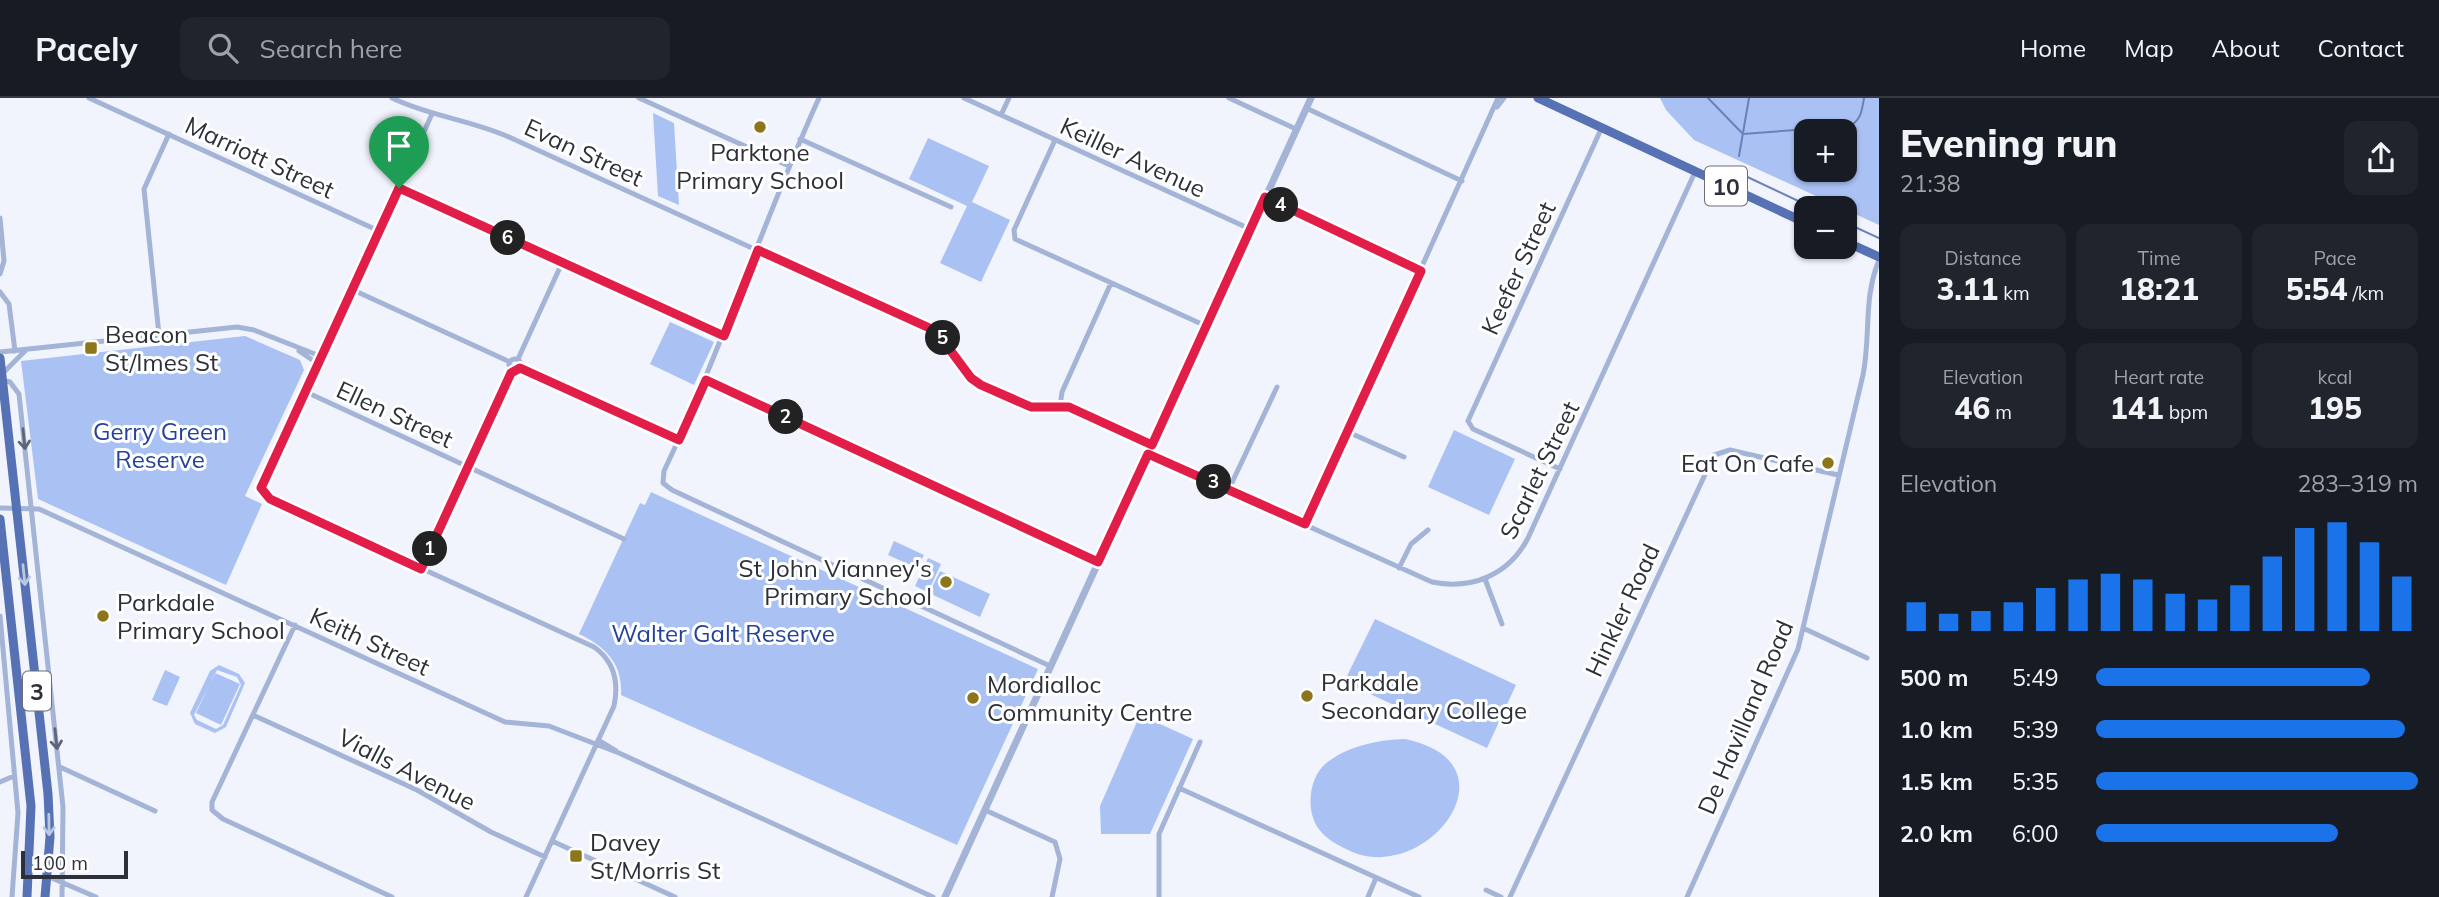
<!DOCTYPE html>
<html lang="en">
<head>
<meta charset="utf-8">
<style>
  :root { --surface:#171b24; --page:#20242c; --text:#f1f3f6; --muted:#9ea1a6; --line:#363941; --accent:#1a73e8 }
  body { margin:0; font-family:Mulish,sans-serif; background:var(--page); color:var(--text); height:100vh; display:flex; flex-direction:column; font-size:26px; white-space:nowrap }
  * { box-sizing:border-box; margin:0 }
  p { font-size:23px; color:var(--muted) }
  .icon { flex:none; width:38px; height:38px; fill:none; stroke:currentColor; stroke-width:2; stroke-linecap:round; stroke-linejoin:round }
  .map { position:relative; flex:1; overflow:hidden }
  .details { display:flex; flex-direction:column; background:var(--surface); width:560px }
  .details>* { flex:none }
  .buttons { position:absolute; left:1794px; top:21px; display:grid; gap:14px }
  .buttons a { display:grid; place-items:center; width:63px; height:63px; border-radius:14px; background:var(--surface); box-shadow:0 2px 5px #0004; font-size:35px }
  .scale { position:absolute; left:21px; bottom:18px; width:107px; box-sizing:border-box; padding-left:7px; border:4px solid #2d3038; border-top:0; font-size:19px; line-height:24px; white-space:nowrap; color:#2d3038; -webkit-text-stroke:5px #fff; paint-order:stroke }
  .pin { position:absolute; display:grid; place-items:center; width:60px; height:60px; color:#fff; margin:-72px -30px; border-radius:50% 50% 50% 0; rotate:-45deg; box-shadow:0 0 7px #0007 }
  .pin .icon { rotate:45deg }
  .km { position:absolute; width:35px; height:35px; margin:-18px; border-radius:50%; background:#222; color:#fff; font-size:19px; line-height:35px; text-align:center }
  .round { display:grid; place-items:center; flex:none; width:74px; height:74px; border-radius:14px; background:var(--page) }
  .summary { display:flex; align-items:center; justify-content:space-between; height:119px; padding:0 21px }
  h1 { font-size:38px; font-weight:800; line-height:52px }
  .metrics { display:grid; grid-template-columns:repeat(3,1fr); gap:10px; height:119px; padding:7px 21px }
  .metrics div { display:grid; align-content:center; border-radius:14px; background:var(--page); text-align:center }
  .metrics b { font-size:30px; font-weight:800 }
  .metrics small { font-size:19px; font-weight:400 }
  .metrics p { font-size:19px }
  .chart { height:196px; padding:14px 21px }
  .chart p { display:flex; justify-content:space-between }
  .chart svg { width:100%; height:126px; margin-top:7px; stroke:var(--accent); stroke-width:6 }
  ul { padding:0 21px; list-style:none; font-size:23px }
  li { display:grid; grid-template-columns:112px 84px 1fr; align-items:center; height:52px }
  li i { height:18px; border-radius:9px; background:var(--accent) }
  header { display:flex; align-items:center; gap:42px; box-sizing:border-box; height:98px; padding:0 35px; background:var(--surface); border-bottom:2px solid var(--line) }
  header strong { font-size:33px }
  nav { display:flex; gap:38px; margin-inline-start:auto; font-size:24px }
  .search { width:490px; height:63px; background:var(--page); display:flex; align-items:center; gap:18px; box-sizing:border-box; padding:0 24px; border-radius:14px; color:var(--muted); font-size:26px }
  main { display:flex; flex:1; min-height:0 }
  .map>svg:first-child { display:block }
</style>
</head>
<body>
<header>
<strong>Pacely</strong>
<div class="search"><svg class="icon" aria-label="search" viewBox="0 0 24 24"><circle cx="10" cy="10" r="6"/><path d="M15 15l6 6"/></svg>Search here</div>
<nav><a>Home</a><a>Map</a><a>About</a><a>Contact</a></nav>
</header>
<main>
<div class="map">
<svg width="1879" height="799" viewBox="0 0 1879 799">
  <rect width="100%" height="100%" fill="#f1f4fc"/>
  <path fill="#aac1f4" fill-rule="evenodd" d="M1660,0H1879V127L1694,42L1666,12ZM1806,33H1844V72H1806Z
    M653,15L674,25L679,107L658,98Z
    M928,40L989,68L972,104L1010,122L981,184L940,165L967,108L909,81Z
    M670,224L714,244L694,287L650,266Z
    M245,238L300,262L304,272L245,398L262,406L226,487L38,401L21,263Z
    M1454,332L1515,361L1489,417L1428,389Z
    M651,394L1038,571L957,747L621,597C623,566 606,549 579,536L640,405L645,407Z
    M894,443L924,457L917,470L888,457Z
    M928,460L941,466L928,494L915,488Z
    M940,473L990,496L980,519L929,495Z
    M1375,521L1516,587L1487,650L1355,589L1347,578Z
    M219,567L239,576L245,585L226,629L215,635L195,626L190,615L210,573ZM217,572L237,579L241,587L223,627L216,631L197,622L194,617Z
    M165,572L180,579L167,608L152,602Z
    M215,575L240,586L221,627L196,615Z
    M1140,617L1193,641L1150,736H1101L1100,708Z
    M1405,641C1522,665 1425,790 1348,752C1337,747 1325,740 1318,730C1305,711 1309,676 1329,663C1351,647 1379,642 1405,641Z"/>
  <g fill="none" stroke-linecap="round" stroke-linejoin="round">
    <path stroke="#6a81b9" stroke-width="2" d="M1708,0L1743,36L1849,28C1861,23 1862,12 1864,0
      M1739,58L1749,0
      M1738,70L1739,75L1813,110
      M1844,124L1879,140"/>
    <path stroke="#a4b4d6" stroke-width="5" d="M89,0L379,133
      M392,0C429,18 471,22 509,39L936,234L971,280L981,287L1031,309H1069L1152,347
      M639,0L789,68
      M819,0C763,123 722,251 664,373L663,385L672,392L1050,568
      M964,0L1250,131
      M1229,0L1296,31
      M1497,9L1504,0
      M1306,10L1462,83
      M432,16L261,390L269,401L594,549C614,563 619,584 614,608L526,799
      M1001,17L1009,0
      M800,41L951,109
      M1055,42L1014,132L1015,141L1206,228
      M399,90L725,238
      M1265,99L1421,173
      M0,120L4,163L0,176
      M351,191L510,264
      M0,194L9,206L15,253
      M159,237L144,91L169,36
      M299,253L317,265
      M0,254L237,229L254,232L320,258
      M518,261L562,165
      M509 267a6 6 0 1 1 12 0a6 6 0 1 1-12 0Z
      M520,270L679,342
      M2,276L26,252
      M2,282L10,284L19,296L63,709L62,799
      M706,282L1098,464
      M304,293L624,441
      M1060,308L1062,294L1111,185
      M1348,334L1404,359
      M1148,356L1432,484C1472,492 1509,477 1528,440L1695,74
      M1560,371L1473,331L1468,323L1602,29
      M1229,391L1277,289
      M0,410L39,411L505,624L549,628L619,655L933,799
      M1305,427L1498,0
      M1399,470L1411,446L1428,432
      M421,471L513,272
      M1485,481L1502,526
      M0,518L18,715L12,799
      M295,527L212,704V712L223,721L392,799
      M1803,530L1867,560
      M253,617L417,692L491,734L545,759
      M598,642L616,653
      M60,669L155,713
      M0,684L14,678
      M1179,690L1419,799
      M985,712L1055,744L1060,761L1052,799
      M552,743L675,799
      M47,778L96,799
      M1486,792L1501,799
      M1159,799V736L1200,644
      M1368,799L1376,780
      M1510,799L1714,357L1730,352L1838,377
      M1687,799L1798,551L1863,277C1871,237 1863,200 1879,162"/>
    <path stroke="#a4b4d6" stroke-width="7" d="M945,799L1311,0"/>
    <path stroke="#5672b4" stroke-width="9" d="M1538,0L1806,125
      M1844,143L1879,159
      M0,260L48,696L50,739L45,799
      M0,421L31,708L27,799"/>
  </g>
  <defs><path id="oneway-shaft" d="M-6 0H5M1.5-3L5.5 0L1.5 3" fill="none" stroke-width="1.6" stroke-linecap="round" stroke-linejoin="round" transform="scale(1.75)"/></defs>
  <g stroke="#5d6577">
    <use href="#oneway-shaft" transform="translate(24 341) rotate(84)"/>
    <use href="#oneway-shaft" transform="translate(56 641) rotate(84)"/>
  </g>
  <g stroke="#bbc7e1">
    <use href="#oneway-shaft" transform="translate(24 477) rotate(84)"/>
    <use href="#oneway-shaft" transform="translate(49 727) rotate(89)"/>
  </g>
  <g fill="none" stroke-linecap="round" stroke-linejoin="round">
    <defs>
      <path id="route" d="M399,90L724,238L758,152L936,233L971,280L981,287L1031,309H1069L1152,347L1265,99L1421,173L1305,426L1148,356L1098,464L706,282L679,342L520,270L511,275L421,471L270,401L261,390Z"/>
    </defs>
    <use href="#route" stroke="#fff" stroke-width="14"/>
    <use href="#route" stroke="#e11d48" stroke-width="9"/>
  </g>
  <g fill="#8c751a" stroke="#fff" stroke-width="2.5">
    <circle cx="760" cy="29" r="7"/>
    <rect x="84" y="243" width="14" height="14" rx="3.5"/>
    <circle cx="1828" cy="365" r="7"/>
    <circle cx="946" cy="484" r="7"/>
    <circle cx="103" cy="518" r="7"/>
    <circle cx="1307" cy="598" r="7"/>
    <circle cx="973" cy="600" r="7"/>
    <rect x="569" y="751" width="14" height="14" rx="3.5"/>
  </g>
  <g text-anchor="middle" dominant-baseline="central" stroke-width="6" stroke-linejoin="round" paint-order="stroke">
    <g fill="#fff" stroke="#6c6e74" stroke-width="2">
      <rect x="1705" y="68.5" width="42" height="39" rx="5"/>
      <rect x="23" y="573.5" width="28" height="39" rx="5"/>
    </g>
    <g font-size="23" font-weight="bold" fill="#2d3038">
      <text x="1726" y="88">10</text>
      <text x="37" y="593">3</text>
    </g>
    <g font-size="24" fill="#2d3038" stroke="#fff">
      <text transform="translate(584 54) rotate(25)">Evan Street</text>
      <text transform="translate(260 59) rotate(25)">Marriott Street</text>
      <text transform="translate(1133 59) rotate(25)">Keiller Avenue</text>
      <text transform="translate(1518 170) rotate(-65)">Keefer Street</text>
      <text transform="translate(395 316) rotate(25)">Ellen Street</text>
      <text transform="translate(1539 372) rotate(-64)">Scarlet Street</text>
      <text transform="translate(1622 512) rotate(-65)">Hinkler Road</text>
      <text transform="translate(370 543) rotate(25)">Keith Street</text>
      <text transform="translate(1745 619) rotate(-67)">De Havilland Road</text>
      <text transform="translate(407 671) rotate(27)">Vialls Avenue</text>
    </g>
    <g font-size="24" fill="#2d3038" stroke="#fff" text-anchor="start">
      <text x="760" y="54" text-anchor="middle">Parktone<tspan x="760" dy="28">Primary School</tspan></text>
      <text x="105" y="236">Beacon<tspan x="105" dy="28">St/Imes St</tspan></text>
      <text x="1814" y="365" text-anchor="end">Eat On Cafe</text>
      <text x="932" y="470" text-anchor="end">St John Vianney's<tspan x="932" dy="28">Primary School</tspan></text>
      <text x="117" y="504">Parkdale<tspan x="117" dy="28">Primary School</tspan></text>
      <text x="1321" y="584">Parkdale<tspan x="1321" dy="28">Secondary College</tspan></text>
      <text x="987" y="586">Mordialloc<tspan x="987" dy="28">Community Centre</tspan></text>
      <text x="590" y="744">Davey<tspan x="590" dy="28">St/Morris St</tspan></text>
    </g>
    <g font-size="24" fill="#244299" stroke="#fff">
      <text x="160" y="333">Gerry Green<tspan x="160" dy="28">Reserve</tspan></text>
      <text x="723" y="535">Walter Galt Reserve</text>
    </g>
  </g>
</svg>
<div class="buttons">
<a>+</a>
<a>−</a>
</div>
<div class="scale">100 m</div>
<div class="pin" style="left:399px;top:90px;background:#1e9e55"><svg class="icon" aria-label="arrive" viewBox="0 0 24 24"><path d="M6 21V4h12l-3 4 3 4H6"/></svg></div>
<b class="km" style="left:430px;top:451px">1</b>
<b class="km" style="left:786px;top:319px">2</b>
<b class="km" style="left:1214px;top:384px">3</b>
<b class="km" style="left:1281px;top:107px">4</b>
<b class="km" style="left:943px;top:240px">5</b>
<b class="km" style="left:508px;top:140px">6</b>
</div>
<section class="details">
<div class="summary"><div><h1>Evening run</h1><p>21:38</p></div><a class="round"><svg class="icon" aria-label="share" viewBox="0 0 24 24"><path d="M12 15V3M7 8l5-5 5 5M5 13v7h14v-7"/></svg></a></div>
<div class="metrics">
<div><p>Distance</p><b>3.11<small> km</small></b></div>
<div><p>Time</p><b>18:21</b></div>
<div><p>Pace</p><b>5:54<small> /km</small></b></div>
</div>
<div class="metrics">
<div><p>Elevation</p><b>46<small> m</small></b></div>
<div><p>Heart rate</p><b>141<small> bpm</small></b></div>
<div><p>kcal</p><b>195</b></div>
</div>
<div class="chart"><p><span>Elevation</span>283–319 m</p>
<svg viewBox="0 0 160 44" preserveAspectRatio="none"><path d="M5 44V34M15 44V38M25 44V37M35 44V34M45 44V29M55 44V26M65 44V24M75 44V26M85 44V31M95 44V33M105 44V28M115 44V18M125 44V8M135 44V6M145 44V13M155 44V25"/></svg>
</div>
<ul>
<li><b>500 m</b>5:49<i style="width:85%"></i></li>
<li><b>1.0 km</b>5:39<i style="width:96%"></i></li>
<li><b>1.5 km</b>5:35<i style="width:100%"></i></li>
<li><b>2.0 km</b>6:00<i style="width:75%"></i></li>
</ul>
</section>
</main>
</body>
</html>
